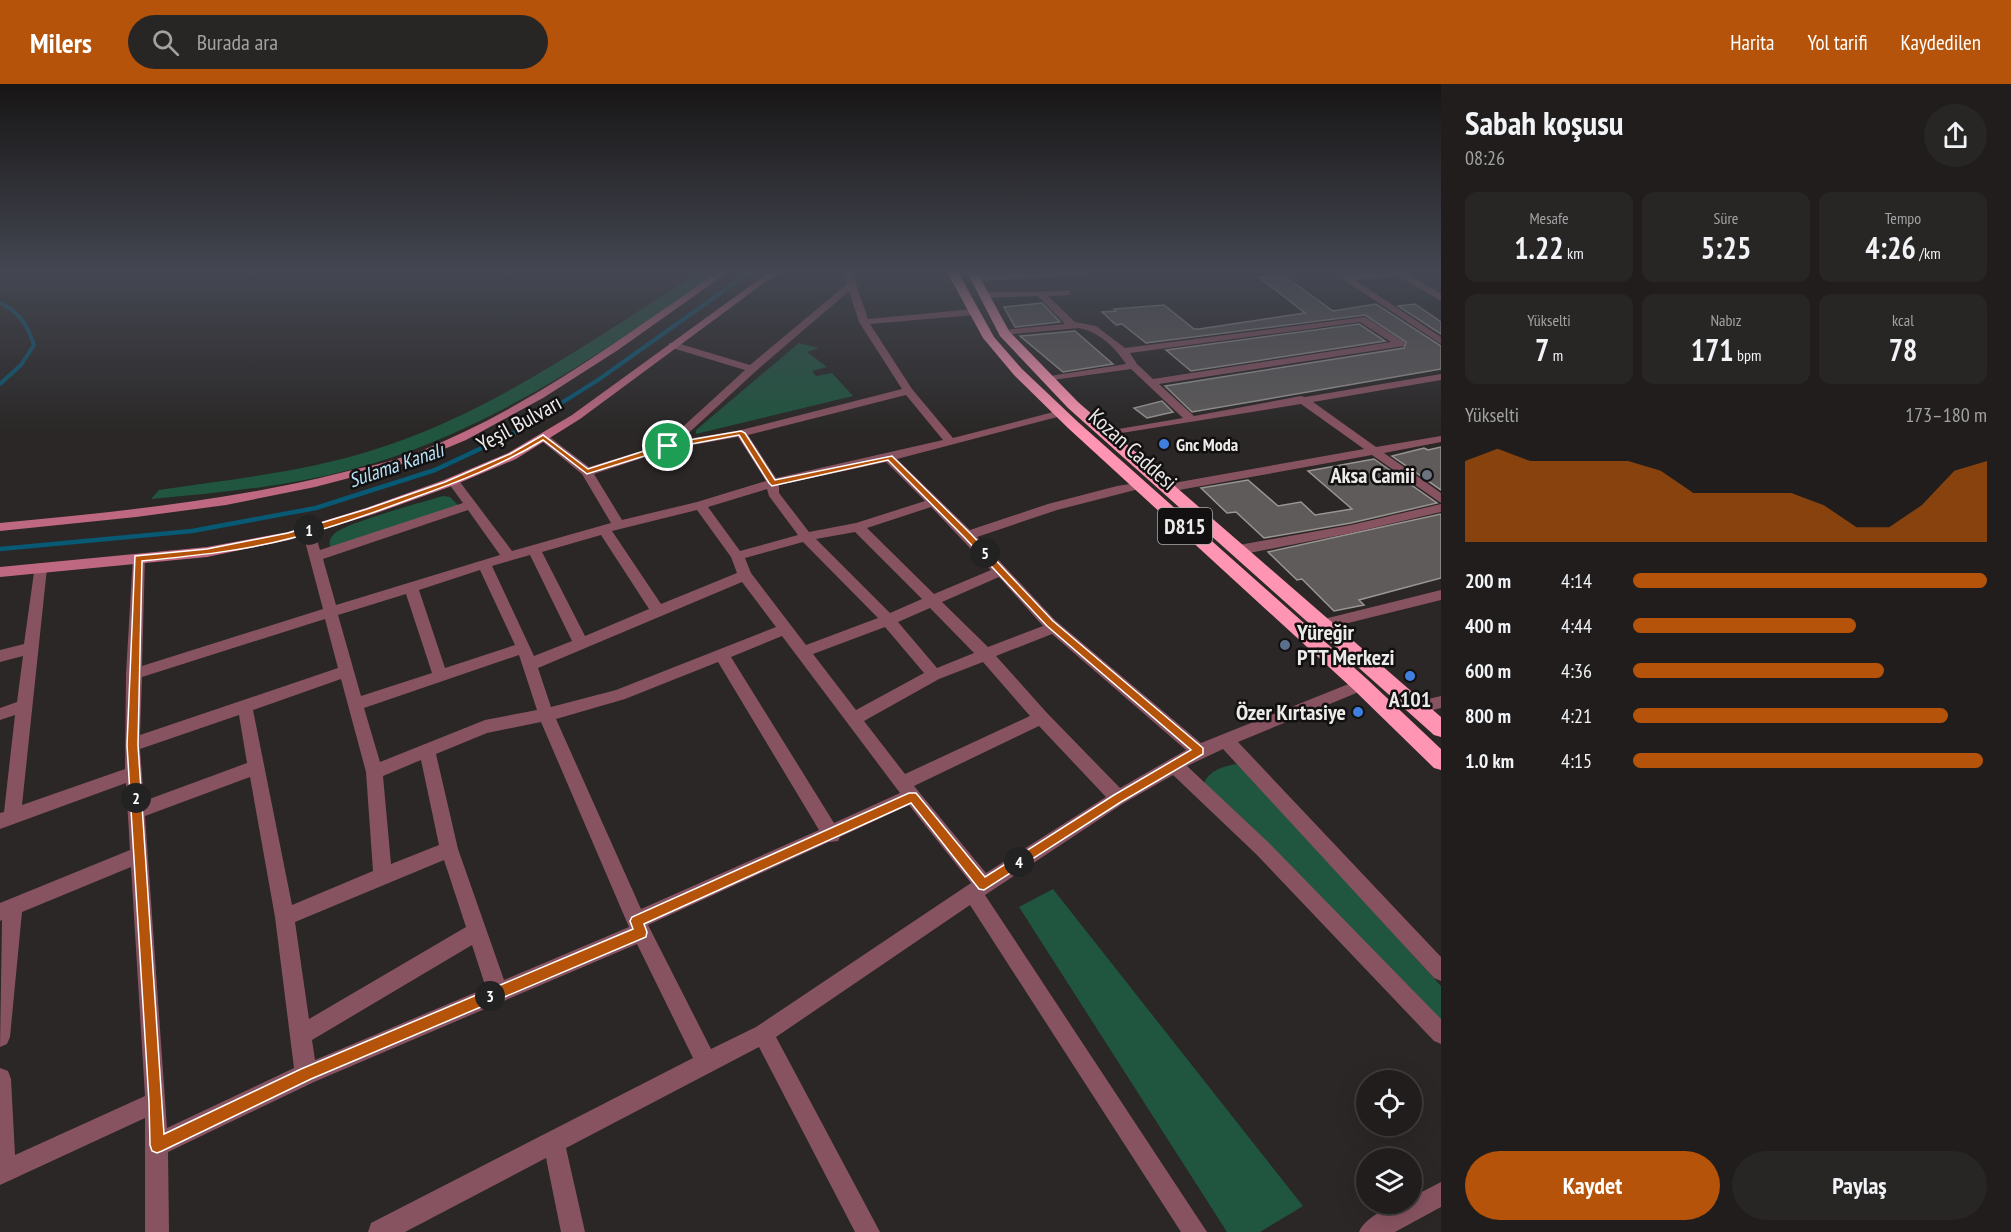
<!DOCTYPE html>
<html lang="tr">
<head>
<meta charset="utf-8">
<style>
  :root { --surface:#201d1c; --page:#282625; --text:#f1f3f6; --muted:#a2a2a3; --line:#3d3b3b; --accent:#b45309 }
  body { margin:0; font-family:"PT Sans Narrow",sans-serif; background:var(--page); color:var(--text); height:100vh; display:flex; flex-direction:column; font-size:22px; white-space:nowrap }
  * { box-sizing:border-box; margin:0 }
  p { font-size:20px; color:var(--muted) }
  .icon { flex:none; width:33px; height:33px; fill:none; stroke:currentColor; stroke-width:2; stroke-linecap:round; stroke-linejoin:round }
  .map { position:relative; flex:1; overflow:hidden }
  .side { display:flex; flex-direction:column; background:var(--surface); width:570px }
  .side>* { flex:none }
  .tools { position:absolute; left:1356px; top:986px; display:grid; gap:12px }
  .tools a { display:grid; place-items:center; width:66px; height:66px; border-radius:50%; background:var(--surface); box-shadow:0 6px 24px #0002,0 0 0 2px var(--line); font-size:30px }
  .pin { position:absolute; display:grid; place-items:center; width:51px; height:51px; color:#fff; margin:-26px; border:3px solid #fff; border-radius:50%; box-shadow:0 2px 6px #0007 }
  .km { position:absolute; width:30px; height:30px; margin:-15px; border-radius:50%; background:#222; color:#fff; font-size:16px; line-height:30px; text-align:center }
  .round { display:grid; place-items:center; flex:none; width:63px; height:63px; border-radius:32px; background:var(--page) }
  .overview { display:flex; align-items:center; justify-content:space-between; height:102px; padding:0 24px }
  h1 { font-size:33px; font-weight:600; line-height:45px }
  .metrics { display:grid; grid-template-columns:repeat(3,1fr); gap:9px; height:102px; padding:6px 24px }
  .metrics div { display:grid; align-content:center; border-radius:12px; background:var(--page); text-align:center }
  .metrics b { font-size:30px; font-weight:600 }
  .metrics small { font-size:16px; font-weight:400 }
  .metrics p { font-size:16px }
  .chart { height:168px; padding:12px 24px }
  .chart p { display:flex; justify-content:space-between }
  .chart svg { width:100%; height:108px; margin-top:6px; fill:var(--accent); opacity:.7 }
  .button { display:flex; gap:12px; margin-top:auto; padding:12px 24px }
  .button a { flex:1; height:69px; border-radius:36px; background:var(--accent); color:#fff; font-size:24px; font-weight:600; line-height:69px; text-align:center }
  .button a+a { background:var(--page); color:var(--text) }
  ul { padding:0 24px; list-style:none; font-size:20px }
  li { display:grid; grid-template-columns:96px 72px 1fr; align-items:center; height:45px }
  li i { height:15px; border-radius:8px; background:var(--accent) }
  header { display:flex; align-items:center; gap:36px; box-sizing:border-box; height:84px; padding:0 30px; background:var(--accent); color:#fff }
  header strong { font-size:28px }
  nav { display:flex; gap:33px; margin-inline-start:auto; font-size:21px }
  .search { width:420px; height:54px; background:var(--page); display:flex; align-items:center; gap:15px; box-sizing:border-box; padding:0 21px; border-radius:33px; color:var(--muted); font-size:22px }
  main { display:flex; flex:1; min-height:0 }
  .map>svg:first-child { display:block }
</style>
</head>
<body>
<header>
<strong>Milers</strong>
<div class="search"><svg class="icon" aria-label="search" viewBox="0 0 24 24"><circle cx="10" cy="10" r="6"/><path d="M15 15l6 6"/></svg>Burada ara</div>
<nav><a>Harita</a><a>Yol tarifi</a><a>Kaydedilen</a></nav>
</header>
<main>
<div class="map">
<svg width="1441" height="1148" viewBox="0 0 1441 1148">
  <rect width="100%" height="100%" fill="#2a2726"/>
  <path fill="#20553f" d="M699,188H719C603,267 487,351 349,386C284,403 217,409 151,415L159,406C231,395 304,388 373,366C492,329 595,254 699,188Z
    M799,259L819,264L807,268L827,283L812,287L816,292L832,289L853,312L696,350V346Z
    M443,412L450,413L461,424L330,463C329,458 330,454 334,450C345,439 423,418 443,412Z
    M1236,680L1243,683L1441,902V939L1204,699C1209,687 1223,682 1236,680Z
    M1053,805L1303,1122L1260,1148H1227L1019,823Z"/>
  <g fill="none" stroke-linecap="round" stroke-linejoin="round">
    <path stroke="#075974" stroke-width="4" d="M0,219C19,227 28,242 34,261L21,281L0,300
      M515,348L598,296L750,188"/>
    <path stroke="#075974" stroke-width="4.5" d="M0,465L192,447L316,424L435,386L518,347"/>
  </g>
  <path fill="#5e5b5a" stroke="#999593" stroke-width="1.5" d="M1283,191L1333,227L1376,220L1441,262V285L1192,328L1165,302L1404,264L1406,258L1365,231L1146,259L1122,240L1116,241L1102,228L1116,227L1114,225L1164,221L1194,245H1199L1305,229L1259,193Z
    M1042,219L1060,238L1015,243L1004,223Z
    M1415,220L1441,238V250L1398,222Z
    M1359,240L1385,257L1191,287L1166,266Z
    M1075,247L1113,280L1063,288L1020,252Z
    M1162,317L1173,328L1147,334L1134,324Z
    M1441,363V406L1392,372L1424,364L1428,366Z
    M1374,375L1437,419L1351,439L1264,454L1236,428L1227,429L1201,404L1248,396L1278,422L1301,418L1315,431L1352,425L1308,387Z
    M1441,430V494L1359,516L1364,521L1334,527L1302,495L1297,496L1268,468Z"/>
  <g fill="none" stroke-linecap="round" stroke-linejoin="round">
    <path fill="#885361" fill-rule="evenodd" d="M843,188H852L868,235L973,225L978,228L973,231L870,240L912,305L953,354L1061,326L1067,329L1065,331L897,375L970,446L1048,420L1117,402L1143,398V404L1057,426L977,453L1055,536L1201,659L1356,597H1366L1369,601L1366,605L1238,658L1441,873V897L1434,894L1223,665L1187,682L1268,758L1441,935V960L1434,957L1256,770L1173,691L1124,719L985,811L1207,1148H1181L970,821L776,953L880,1148H855L759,963L566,1064L585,1148H561L546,1074L405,1148H368L371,1139L693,974L637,860L314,998L168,1068L169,1148H145V1034L0,1101V984L8,987L11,995L15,1071L145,1012L131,783L22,828L10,953L7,960L0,963L2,836L0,837V819L130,766L126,699L0,745V729L4,728L15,631L0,636V624L17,618L23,572L0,578V566L24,560L35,481L40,479L47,484L22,721L125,685L126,590L133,471H143L145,474L142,582L323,525L302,446L303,443H313L320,466L463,419L447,397L449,394H457L512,467L611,439L582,390L539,355V351H547L589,383L664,360L745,286L669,263V259H677L750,281L847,200ZM849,207L859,238L902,305L741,346L681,356L756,287ZM906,311L943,356L776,394L748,351ZM738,353L766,397L697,418L622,436L594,390L670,365ZM886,378L925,417L856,439L809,448L779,409V401ZM767,405L769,412L798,451L740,467L708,423ZM931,423L991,486L934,510L867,444ZM468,426L500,471L336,521L323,475ZM697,426L731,473L737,489L661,520L612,447ZM855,448L922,515L890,529L816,455ZM601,451L649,525L585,552L542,468ZM803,458L878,534L806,561L751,489L745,474ZM530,471L572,557L534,572L492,482ZM480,486L515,561L445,584L419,506ZM999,493L1043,542L988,563L942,518ZM742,498L776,543L616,606L551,623L538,584ZM406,510L432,589L361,612L338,531ZM930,524L974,569L937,584L898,538ZM325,535L338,584L140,651L142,593ZM885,543L924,589L856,626L813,570ZM1052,550L1186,666L1120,704L1047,629L996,572ZM782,552L900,709L834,739L731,573ZM519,571L537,626L485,636L380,678L364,624ZM718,578L819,746L641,825L556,635L625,615ZM983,578L1030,632L905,690L864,637L939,595ZM341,595L366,688L373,787L292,821L253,626ZM239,631L247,679L144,717L140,665ZM541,638L629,843L504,896L458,765L436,670L487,649ZM1039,642L1106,713L986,789L914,702ZM421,676L439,761L391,780L383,692ZM250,693L275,833L294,984L167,1044L145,732ZM909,721L971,799L756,943L711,965L648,841L829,758L838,757L840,753ZM444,776L466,843L309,935L295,838ZM472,861L486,904L315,976L312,956Z
      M1030,188H1088L1084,191L975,197L970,194L975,191Z
      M1379,188H1416L1409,191L1441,210V217L1398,192L1355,196L1441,253V260L1341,194L1346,191Z
      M1070,207V211L1048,212L1075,238L1096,242L1125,264L1365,233L1404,258V262L1159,300L1194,332L1301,312L1305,313L1441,290V296L1313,318L1376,363L1441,352V358L1384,369L1441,409V419L1372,371L1168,408L1164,407L1162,404L1168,400L1364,365L1301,320L1103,352L1101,350L1107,347L1183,334L1131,285L1046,297V293L1050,292L1126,280C1115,263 1099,248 1079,244L1001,251L999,249L1004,246L1065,240L1038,212L984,214L979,211L984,208ZM1360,238L1391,258L1153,295L1137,280L1130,269Z
      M1441,420V428L1351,449L1239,471L1232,466L1239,461L1351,441Z
      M1441,506V516L1324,545L1317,540L1324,535Z
      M1441,612V624L1417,630L1411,629L1409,624L1411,619Z
      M1441,1098V1123L1395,1148H1359C1365,1132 1395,1119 1412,1119V1113Z"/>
    <path fill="#be6981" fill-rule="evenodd" d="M718,188H728L618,266L543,314L466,356L418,376L315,403L226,421L136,433L0,447V439C114,428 229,417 340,389C365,383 391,378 415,369C525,327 621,254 718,188Z
      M769,188H779L580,335L516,375L452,402L374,430L289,456L207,473L0,493V483L207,463L288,448L366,424L444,396L508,369L572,331Z"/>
    <path fill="#ff95b2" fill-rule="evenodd" d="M947,188H958L994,253L1022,285L1078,338L1368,596L1441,665V686L1434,684L1354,606L1068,344L1014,291L983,254Z
      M967,188H977L1009,247L1078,318L1441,633V653L1434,651L1068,324L1000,252Z"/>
  </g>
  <linearGradient id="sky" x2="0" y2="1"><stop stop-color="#171515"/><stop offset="0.54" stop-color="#444752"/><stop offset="1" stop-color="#444752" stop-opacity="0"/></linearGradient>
  <rect width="1441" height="349" fill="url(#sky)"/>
  <path fill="#b45309" stroke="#fff" stroke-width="1.5" fill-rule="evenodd" d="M741,347L745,349L775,396L892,372L971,450L1053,537L1203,664V670L1121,718L984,806L979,805L911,719L644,840L647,848L646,853L311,995L162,1067L157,1069L152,1067L150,1061L149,1018L127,661L135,472L207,465L288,449L367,425L445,398L510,370L543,351L588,385L666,360ZM739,351L769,399L772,402L888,376L965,454L1047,542L1191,666L1114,711L985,793L916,709H909L632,833L630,837L633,845L301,985L164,1050L138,661L142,477C192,472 243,467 292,454C333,443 373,429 413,414C458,398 502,381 543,356L587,390L670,364Z"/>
  <g fill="#3f7fe0" stroke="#121010" stroke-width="2">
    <circle cx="1164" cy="360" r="6"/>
    <circle cx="1410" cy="592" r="6"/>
    <circle cx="1358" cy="628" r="6"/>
  </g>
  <circle fill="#6b7280" stroke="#121010" stroke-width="2" cx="1427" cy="391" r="6"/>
  <circle fill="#5c6f8a" stroke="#121010" stroke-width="2" cx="1285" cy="561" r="6"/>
  <g text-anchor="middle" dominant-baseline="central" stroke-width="5" stroke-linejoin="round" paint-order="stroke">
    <g font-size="18" font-weight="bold" fill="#ecebea" stroke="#121010" text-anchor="start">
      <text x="1176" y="360">Gnc Moda</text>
    </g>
    <g font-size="20" font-style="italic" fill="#b7e2f7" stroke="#121010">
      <text transform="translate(396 381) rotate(-19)">Sulama Kanalı</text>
    </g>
    <rect fill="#121010" stroke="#aba9a9" stroke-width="1.5" x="1158" y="424" width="54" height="36" rx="4.5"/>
    <g font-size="21" font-weight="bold" fill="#ecebea">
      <text x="1185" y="442">D815</text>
    </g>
    <g font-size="22" fill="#ecebea" stroke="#121010">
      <text transform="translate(519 339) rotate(-29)">Yeşil Bulvarı</text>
      <text transform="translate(1133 365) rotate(42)">Kozan Caddesi</text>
    </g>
    <g font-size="22" font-weight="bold" fill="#ecebea" stroke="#121010" text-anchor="end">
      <text x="1415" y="391">Aksa Camii</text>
      <text x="1297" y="548" text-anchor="start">Yüreğir<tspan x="1297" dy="25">PTT Merkezi</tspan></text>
      <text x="1410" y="615" text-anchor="middle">A101</text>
      <text x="1346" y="628">Özer Kırtasiye</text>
    </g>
  </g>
</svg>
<div class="tools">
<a><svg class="icon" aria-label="locate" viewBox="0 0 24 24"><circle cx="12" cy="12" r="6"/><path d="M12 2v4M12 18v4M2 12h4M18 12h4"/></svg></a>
<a><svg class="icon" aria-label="layers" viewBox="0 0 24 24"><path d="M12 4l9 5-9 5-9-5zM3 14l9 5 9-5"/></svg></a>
</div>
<div class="pin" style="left:668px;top:362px;background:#1e9e55"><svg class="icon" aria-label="arrive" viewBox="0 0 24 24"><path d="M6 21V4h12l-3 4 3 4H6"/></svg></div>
<b class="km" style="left:309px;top:446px">1</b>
<b class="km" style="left:136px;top:714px">2</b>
<b class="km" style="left:490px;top:912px">3</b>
<b class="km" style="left:1019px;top:778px">4</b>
<b class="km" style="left:985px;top:469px">5</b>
</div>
<section class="side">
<div class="overview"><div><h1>Sabah koşusu</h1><p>08:26</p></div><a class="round"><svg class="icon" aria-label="share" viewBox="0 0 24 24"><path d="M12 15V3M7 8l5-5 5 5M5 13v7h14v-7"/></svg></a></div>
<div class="metrics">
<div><p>Mesafe</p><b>1.22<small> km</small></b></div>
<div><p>Süre</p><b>5:25</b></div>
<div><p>Tempo</p><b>4:26<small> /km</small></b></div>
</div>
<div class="metrics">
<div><p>Yükselti</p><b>7<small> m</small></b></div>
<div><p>Nabız</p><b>171<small> bpm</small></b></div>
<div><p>kcal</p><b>78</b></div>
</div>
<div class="chart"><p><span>Yükselti</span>173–180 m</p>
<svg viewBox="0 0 160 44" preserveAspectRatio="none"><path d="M0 44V11L10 6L20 11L30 11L40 11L50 11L60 15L70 24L80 24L90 24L100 24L110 29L120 38L130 38L140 29L150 15L160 11V44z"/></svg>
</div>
<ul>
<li><b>200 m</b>4:14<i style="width:100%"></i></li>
<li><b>400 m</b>4:44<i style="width:63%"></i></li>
<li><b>600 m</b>4:36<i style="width:71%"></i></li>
<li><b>800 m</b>4:21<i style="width:89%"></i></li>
<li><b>1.0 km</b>4:15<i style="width:99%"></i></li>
</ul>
<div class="button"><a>Kaydet</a><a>Paylaş</a></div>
</section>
</main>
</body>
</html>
